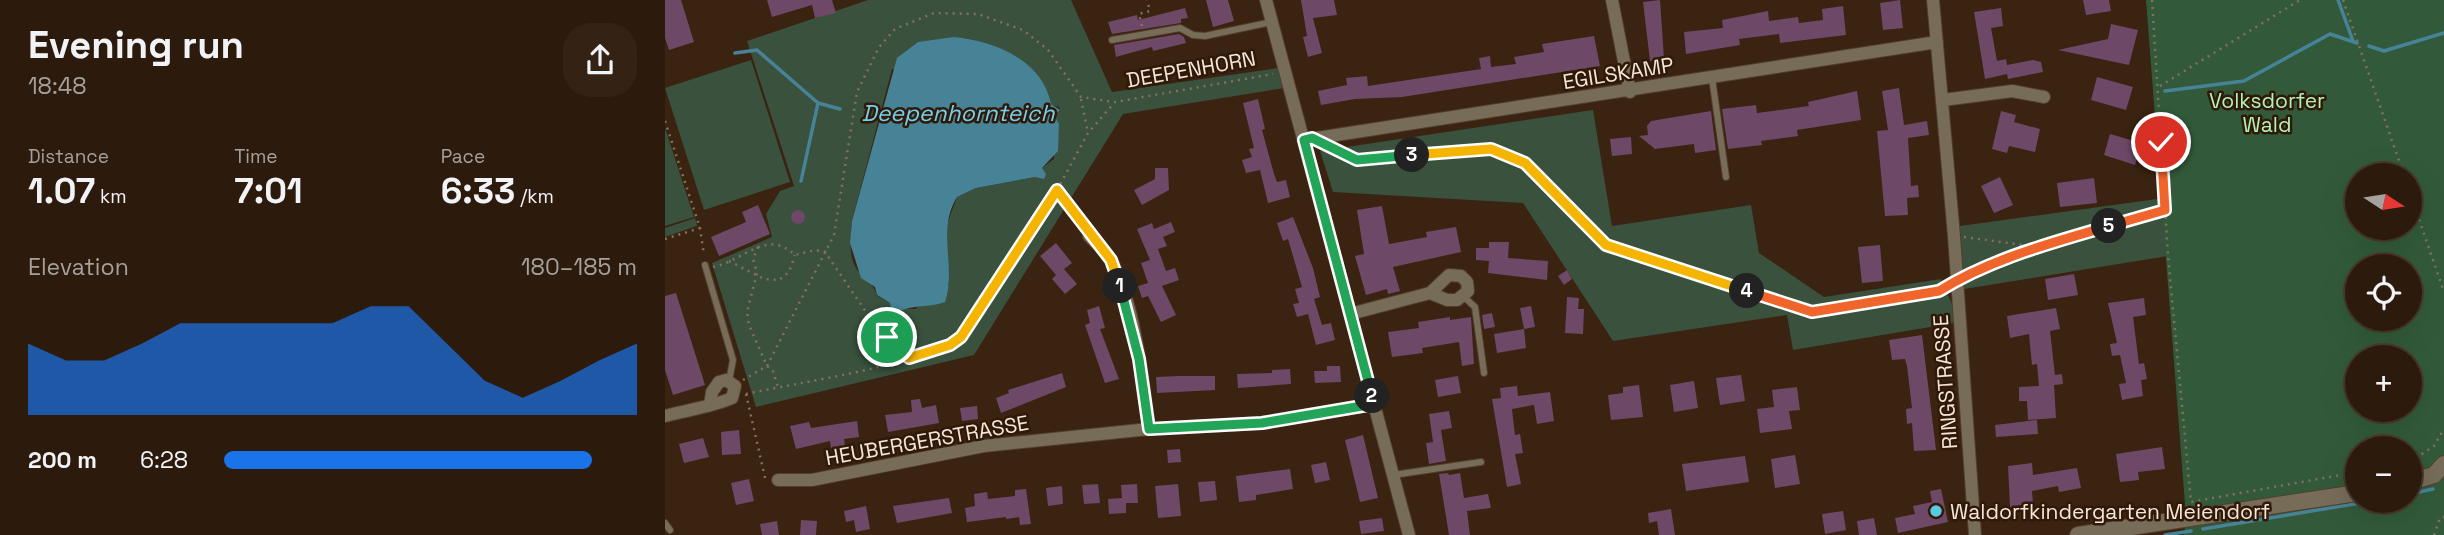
<!DOCTYPE html>
<html lang="en">
<head>
<meta charset="utf-8">
<style>
  :root { --surface:#2c1a0c; --page:#342315; --text:#f1f3f6; --muted:#a6a19d; --line:#48382d; --accent:#1a73e8 }
  body { margin:0; font-family:"Space Grotesk",sans-serif; background:var(--page); color:var(--text); height:100vh; display:flex; flex-direction:column; font-size:26px; white-space:nowrap }
  * { box-sizing:border-box; margin:0 }
  p { font-size:23px; color:var(--muted) }
  .icon { flex:none; width:38px; height:38px; fill:none; stroke:currentColor; stroke-width:2; stroke-linecap:round; stroke-linejoin:round }
  .map { position:relative; flex:1; overflow:hidden }
  .drawer { display:flex; flex-direction:column; background:var(--surface); width:665px }
  .drawer>* { flex:none }
  .needle { width:46px; rotate:102deg }
  .tools { position:absolute; left:1680px; top:163px; display:grid; gap:14px }
  .tools a { display:grid; place-items:center; width:77px; height:77px; border-radius:50%; background:var(--surface); box-shadow:0 7px 28px #0002,0 0 0 2px var(--line); font-size:35px }
  .pin { position:absolute; display:grid; place-items:center; width:60px; height:60px; color:#fff; margin:-30px; border:4px solid #fff; border-radius:50%; box-shadow:0 2px 7px #0007 }
  .km { position:absolute; width:35px; height:35px; margin:-18px; border-radius:50%; background:#222; color:#fff; font-size:19px; line-height:35px; text-align:center }
  .round { display:grid; place-items:center; flex:none; width:74px; height:74px; border-radius:28px; background:var(--page) }
  .overview { display:flex; align-items:center; justify-content:space-between; height:119px; padding:0 28px }
  h1 { font-size:38px; font-weight:700; line-height:52px }
  .figures { display:grid; grid-template-columns:repeat(3,1fr); gap:10px; height:119px; padding:7px 28px }
  .figures div { display:grid; align-content:center }
  .figures b { font-size:35px; font-weight:700 }
  .figures small { font-size:19px; font-weight:400 }
  .figures p { font-size:19px }
  .chart { height:196px; padding:14px 28px }
  .chart p { display:flex; justify-content:space-between }
  .chart svg { width:100%; height:126px; margin-top:7px; fill:var(--accent); opacity:.7 }
  ul { padding:0 28px; list-style:none; font-size:23px }
  li { display:grid; grid-template-columns:112px 84px 1fr; align-items:center; height:52px }
  li i { height:18px; border-radius:9px; background:var(--accent) }
  main { display:flex; flex:1; min-height:0 }
  .map>svg:first-child { display:block }
</style>
</head>
<body>
<main>
<section class="drawer">
<div class="overview"><div><h1>Evening run</h1><p>18:48</p></div><a class="round"><svg class="icon" aria-label="share" viewBox="0 0 24 24"><path d="M12 15V3M7 8l5-5 5 5M5 13v7h14v-7"/></svg></a></div>
<div class="figures">
<div><p>Distance</p><b>1.07<small> km</small></b></div>
<div><p>Time</p><b>7:01</b></div>
<div><p>Pace</p><b>6:33<small> /km</small></b></div>
</div>
<div class="chart"><p><span>Elevation</span>180–185 m</p>
<svg viewBox="0 0 160 44" preserveAspectRatio="none"><path d="M0 44V19L10 25L20 25L30 19L40 12L50 12L60 12L70 12L80 12L90 6L100 6L110 19L120 32L130 38L140 32L150 25L160 19V44z"/></svg>
</div>
<ul>
<li><b>200 m</b>6:28<i style="width:89%"></i></li>
</ul>
</section>
<div class="map">
<svg width="1779" height="535" viewBox="0 0 1779 535">
  <rect width="100%" height="100%" fill="#3a2310"/>
  <path fill="#39513d" fill-rule="evenodd" d="M203,0H406L447,92L620,67L625,87L458,114L309,355L91,407L47,263L107,237L101,214L115,191L129,186L82,41ZM227,69L394,107L395,109L389,114V159L377,168L379,178L370,177L311,188L292,197L281,227L284,285L250,309L238,308L232,312L226,311L225,303L212,296C209,282 198,279 191,268C183,255 186,236 187,221Z
    M86,60L125,182L39,210L0,88Z
    M928,110L947,226L1086,205L1094,253L1159,297L1276,279L1295,322L1128,350L1122,315L948,341L858,203L668,192L655,151Z
    M0,128L29,217L0,226Z
    M1499,198L1503,256L1293,290L1288,227Z
    M30,218L32,226L0,237V228Z"/>
  <path fill="#325a3a" fill-rule="evenodd" d="M1481,0H1779V535H1519L1521,517ZM1692,175H1745V228H1692ZM1692,266H1745V318H1692ZM1692,357H1745V410H1692ZM1692,448H1745V500H1692Z"/>
  <path fill="#478397" d="M289,37C329,41 378,60 386,104L395,110L389,115L394,124L393,151L377,168L381,174L379,179L370,177L311,188L292,197C271,231 292,267 280,302C265,308 244,304 232,313L226,311L225,303L212,295L210,287L196,278L185,243L187,221L232,58L253,42Z"/>
  <g fill="none" stroke-linecap="round" stroke-linejoin="round">
    <path stroke="#478397" stroke-width="3.5" d="M1673,0L1688,41
      M1704,46L1719,51L1779,33
      M70,53L92,50L153,103
      M1500,91L1579,81L1665,34L1692,43
      M136,181L153,103L175,109
      M1745,494L1768,489
      M1538,529L1713,500
      M1500,535L1526,531"/>
  </g>
  <path fill="#6e4867" d="M0,0H16L29,42L4,50L0,38Z
    M102,0H167L171,13L150,18L147,5L107,17Z
    M541,0H563L569,21L548,27Z
    M636,0H669L672,15L648,18L657,53L643,57L638,37L642,36Z
    M995,0L999,59L985,61L978,2Z
    M1235,0L1238,28L1218,30L1215,3Z
    M1418,0H1444L1446,11L1421,15Z
    M1178,6L1181,35L1115,43L1114,34L1074,39L1075,45L1021,54L1019,32L1058,28L1057,20L1103,11L1104,21L1133,17L1134,23L1158,20L1157,9Z
    M520,8L523,18L516,19V23L447,34L443,22L472,15L473,20Z
    M1336,8L1338,26L1326,28L1332,61L1341,59L1342,65L1368,60L1376,62L1378,72L1343,79L1342,74L1320,79L1309,12Z
    M1446,24L1473,30L1464,65L1393,50L1443,39Z
    M514,34L519,37L521,43L488,51L487,47L451,57L449,45Z
    M929,36L935,66L737,97L690,99L656,105L653,91L682,85L681,78L702,76L703,86L816,69L814,58L825,56L826,67L851,64L849,57L879,52L877,44Z
    M1432,77L1468,87L1461,110L1426,100Z
    M1234,88L1239,125L1262,121L1264,135L1243,138L1246,186L1253,185L1254,197L1242,198L1243,215L1220,216L1212,131L1223,130L1217,91Z
    M1192,91L1196,120L1132,130L1133,136L1096,141L1097,145L1063,149L1057,109L1091,105L1092,113L1144,106L1143,102Z
    M593,99L600,129L597,130L609,174L612,182L621,180L625,197L603,203L595,170L581,173L577,160L587,157L584,149L589,148L578,103Z
    M1046,111L1051,150L1030,153L1029,144L990,149L974,136L983,135L982,126L986,121Z
    M1336,111L1351,115L1349,122L1375,129L1370,152L1344,146L1342,153L1327,149Z
    M1445,134L1476,143L1470,165L1439,155Z
    M966,137L967,154L947,156L945,139Z
    M490,168H503L504,190L477,205L469,190L490,179Z
    M1335,177L1348,205L1329,213L1316,186Z
    M1429,178L1432,203L1395,207L1392,183Z
    M93,205L105,234L54,256L46,237L81,222L77,212Z
    M717,206L724,244L762,237L761,232L791,227L796,252L728,267L735,291L723,294L722,289L701,295L690,256L699,254L692,210Z
    M126 217a7 7 0 1 1 14 0a7 7 0 1 1-14 0Z
    M628,217L648,268L655,297L649,299L657,325L666,323L670,340L651,345L643,314L632,317L628,304L634,303L630,289L637,287L623,239L618,241L612,223Z
    M506,222L510,232L498,237L502,246L493,249L501,271L510,268L514,280L497,286L511,315L496,322L483,296L477,298L473,286L483,283L476,263L485,260L472,229L487,223L489,229Z
    M824,242H844L843,258L883,261L882,280L823,273L824,261L811,260V248H824Z
    M391,243L407,263L399,269L412,284L400,294L387,279L391,275L375,256Z
    M1215,245L1218,281L1197,283L1193,247Z
    M902,270L907,279L899,285L893,276Z
    M1409,274L1413,295L1383,300L1380,279Z
    M11,293L40,385L8,395L0,370V296Z
    M902,297L914,298L913,309H919L918,334L900,333Z
    M1479,298L1481,315L1468,317L1474,364L1479,363L1482,379L1476,380L1478,396L1457,400L1454,384L1461,383L1455,355L1447,356L1445,344L1452,343L1443,303Z
    M434,306L440,328L435,329L454,379L440,383L420,325L425,323L422,310Z
    M866,306L870,327L859,329L855,308Z
    M1391,308L1395,329L1385,331L1390,375L1397,374L1398,384L1389,385L1391,418L1363,420L1362,401H1354V387L1374,386L1372,364L1367,365L1364,334L1345,338L1342,316Z
    M827,313L830,327L819,329L817,315Z
    M785,317V320L806,317L809,364L797,366L794,342L757,348L758,353L727,357L723,332L754,328L753,322Z
    M859,329L861,348L832,353L829,334Z
    M1257,335L1271,450L1249,451L1247,423L1242,424L1241,409L1247,408L1242,366L1240,359L1227,360L1224,340Z
    M662,366H675L676,382L650,383L649,371H662Z
    M625,369L626,384L573,388L572,374L607,373V370Z
    M397,373L401,387L336,413L331,398L344,393L343,390Z
    M1076,375L1080,401L1055,405L1051,378Z
    M514,376H550V390L492,393L491,377Z
    M793,376L796,393L773,397L770,380Z
    M1029,381L1033,408L1009,412L1005,385Z
    M974,385L978,417L946,420L943,395L958,393V387Z
    M852,386L853,396L885,392L889,421L872,424L869,405L847,409L850,435L855,434L858,453L850,454L856,484L842,487L827,399L836,398L835,388Z
    M1132,387L1135,410L1124,411L1127,429L1095,433L1092,409L1109,407L1107,390Z
    M255,399L257,408L271,405L274,423L223,432L220,415L247,412L246,400Z
    M312,406L313,419L297,421L295,408Z
    M784,411L787,428L776,430L781,461L764,464L761,443L768,442L764,414Z
    M1372,420L1373,434L1331,437L1330,425Z
    M192,421L194,437L179,439L180,446L166,448L165,441L131,449L125,426L144,422L146,428Z
    M74,430L76,454L57,455L56,432Z
    M698,435L713,498L695,502L680,440Z
    M38,438L44,457L19,463L14,444Z
    M1497,447L1500,469L1473,472L1474,480L1455,482L1451,454Z
    M515,449L516,462L503,463L502,450Z
    M1130,455L1135,484L1110,488L1106,459Z
    M1080,456L1084,482L1021,491L1017,464Z
    M661,462L665,480L650,483L646,465Z
    M1367,463L1368,475L1412,468L1416,488L1394,492L1393,486L1367,491L1368,503L1345,507L1343,466Z
    M625,469L628,489L591,495V500L574,502L571,476Z
    M783,473L784,475L795,473L799,498L823,494L826,508L802,511L805,535H784L774,474Z
    M84,479L89,501L71,505L66,483Z
    M550,481L552,500L535,502L533,482Z
    M433,484L435,503L419,504L417,485Z
    M472,484L473,503H461V513L444,514L443,499L457,498L456,485Z
    M513,484L516,516L493,518L490,486Z
    M397,486L398,504L383,506L381,488Z
    M361,489L366,524L355,525L354,517L341,519V517L302,522L300,508L310,506L309,494L322,492L323,499L350,496V490Z
    M1276,489L1283,522L1233,533L1230,518L1250,514L1248,506L1267,502L1265,491Z
    M284,498L287,513L232,523L228,506Z
    M201,506L205,529L191,532L189,520L181,522L179,511Z
    M1006,509L1010,535H994L992,521L984,523L983,513Z
    M1178,511L1181,530L1160,534L1157,514Z
    M717,518L719,531L696,534L694,521Z
    M1209,518L1212,535H1194L1192,521Z
    M136,520L152,521L151,535H135Z
    M112,521L114,535H97L95,524Z"/>
  <g fill="none" stroke-linecap="round" stroke-linejoin="round">
    <defs>
      <path id="service" d="M447,40L515,28L528,35L540,36L607,22
        M1047,78L1061,177
        M40,265L68,360L64,381
        M799,297L810,307L819,373
        M728,475L816,462
        M0,523L5,530"/>
      <path id="minor" d="M601,0L744,535
        M947,0L965,92
        M1268,0L1289,236L1310,535
        M1278,100L1347,91L1379,97
        M639,140L1272,42
        M424,236C431,243 441,251 446,260C469,301 478,381 484,429
        M685,314L765,293L782,300H792L803,291L802,282L796,276L784,275L765,293
        M0,416C22,410 46,407 67,398L70,386L61,380L54,382L47,392L45,405
        M113,480H147L319,446L484,429L597,423L709,404"/>
      <path id="tertiary" d="M1745,482L1769,475L1779,464
        M1413,535L1692,493"/>
    </defs>
    <use href="#service" stroke="#543e2c" stroke-width="8"/>
    <use href="#minor" stroke="#543e2c" stroke-width="14"/>
    <use href="#tertiary" stroke="#543e2c" stroke-width="18"/>
    <path stroke="#847060" stroke-width="2.5" stroke-dasharray="2 5" stroke-linecap="butt" d="M1487,0L1503,256L1526,502L1692,472
      M1678,0L1739,175
      M477,26L474,14L485,11L482,0
      M1495,86L1635,0
      M416,99L423,133
      M0,121L35,228L39,255
      M669,149L692,160L826,149L860,163L941,245L1147,312L1274,291L1281,287
      M392,190L418,227
      M1745,193L1779,292
      M1299,237L1373,247
      M0,239L35,228
      M93,247L88,259L92,273L82,312L84,325L102,366
      M64,261L99,279L114,280L124,272L130,255
      M48,267C79,261 101,228 130,255L150,250L160,252L210,325L244,358
      M1302,275L1373,247L1500,210
      M102,366L169,235L192,92L214,47L230,29L269,13L313,14L358,30L383,50L416,97L449,102
      M78,380L102,366L108,371L113,387
      M81,394C130,383 262,364 296,337L392,190L423,133L450,102L608,74
      M81,394L101,482
      M1745,462L1769,446L1779,429
      M1769,535L1775,518L1779,517"/>
    <use href="#service" stroke="#766c58" stroke-width="6"/>
    <use href="#minor" stroke="#766c58" stroke-width="12"/>
    <use href="#tertiary" stroke="#766c58" stroke-width="16"/>
  </g>
  <g fill="none" stroke-linecap="round" stroke-linejoin="round">
    <defs>
      <path id="split-1" d="M222,337L244,358L285,345L296,337L392,190L446,260L455,286"/>
      <path id="split-2" d="M455,286L474,359L484,429L597,423L709,404L707,396"/>
      <path id="split-3" d="M707,396L639,140L647,138L692,160L747,155"/>
      <path id="split-4" d="M747,155L826,149L860,163L941,245L1082,291"/>
      <path id="split-5" d="M1082,291L1147,312L1274,291C1325,259 1386,243 1444,226"/>
      <path id="split-6" d="M1444,226L1500,210L1496,142"/>
    </defs>
    <use href="#split-1" stroke="#fff" stroke-width="14"/>
    <use href="#split-2" stroke="#fff" stroke-width="14"/>
    <use href="#split-3" stroke="#fff" stroke-width="14"/>
    <use href="#split-4" stroke="#fff" stroke-width="14"/>
    <use href="#split-5" stroke="#fff" stroke-width="14"/>
    <use href="#split-6" stroke="#fff" stroke-width="14"/>
    <use href="#split-1" stroke="#f5b400" stroke-width="9"/>
    <use href="#split-2" stroke="#22a559" stroke-width="9"/>
    <use href="#split-3" stroke="#22a559" stroke-width="9"/>
    <use href="#split-4" stroke="#f5b400" stroke-width="9"/>
    <use href="#split-5" stroke="#f0652b" stroke-width="9"/>
    <use href="#split-6" stroke="#f0652b" stroke-width="9"/>
  </g>
  <circle fill="#58c9e3" stroke="#301906" stroke-width="2.5" cx="1271" cy="511" r="7"/>
  <g text-anchor="middle" dominant-baseline="central" stroke-width="5" stroke-linejoin="round" paint-order="stroke">
    <g font-size="21" fill="#f5e5da" stroke="#301906">
      <text transform="translate(526 69) rotate(-10)">DEEPENHORN</text>
      <text transform="translate(953 73) rotate(-9)">EGILSKAMP</text>
      <text transform="translate(1280 382) rotate(-94)">RINGSTRASSE</text>
      <text transform="translate(262 440) rotate(-10)">HEUBERGERSTRASSE</text>
    </g>
    <g font-size="21" fill="#b0f2bb" stroke="#301906">
      <text x="1602" y="100">Volksdorfer<tspan x="1602" dy="24">Wald</tspan></text>
    </g>
    <g font-size="21" fill="#f5e5da" stroke="#301906" text-anchor="start">
      <text x="1285" y="511">Waldorfkindergarten Meiendorf</text>
    </g>
    <g font-size="23" font-style="italic" fill="#72cff0" stroke="#301906">
      <text x="293" y="113">Deepenhornteich</text>
    </g>
  </g>
</svg>
<div class="tools">
<a><svg class="needle" viewBox="-14 -14 28 28"><path d="M0-13l5 13h-10z" fill="#e53935"/><path d="M0 13l5-13h-10z" fill="#a6a19d"/></svg></a>
<a><svg class="icon" aria-label="locate" viewBox="0 0 24 24"><circle cx="12" cy="12" r="6"/><path d="M12 2v4M12 18v4M2 12h4M18 12h4"/></svg></a>
<a>+</a>
<a>−</a>
</div>
<div class="pin" style="left:222px;top:337px;background:#1e9e55"><svg class="icon" aria-label="arrive" viewBox="0 0 24 24"><path d="M6 21V4h12l-3 4 3 4H6"/></svg></div>
<div class="pin" style="left:1496px;top:142px;background:#d93025"><svg class="icon" aria-label="check" viewBox="0 0 24 24"><path d="M5 12l5 5 9-10"/></svg></div>
<b class="km" style="left:455px;top:286px">1</b>
<b class="km" style="left:707px;top:396px">2</b>
<b class="km" style="left:747px;top:155px">3</b>
<b class="km" style="left:1082px;top:291px">4</b>
<b class="km" style="left:1444px;top:226px">5</b>
</div>
</main>
</body>
</html>
